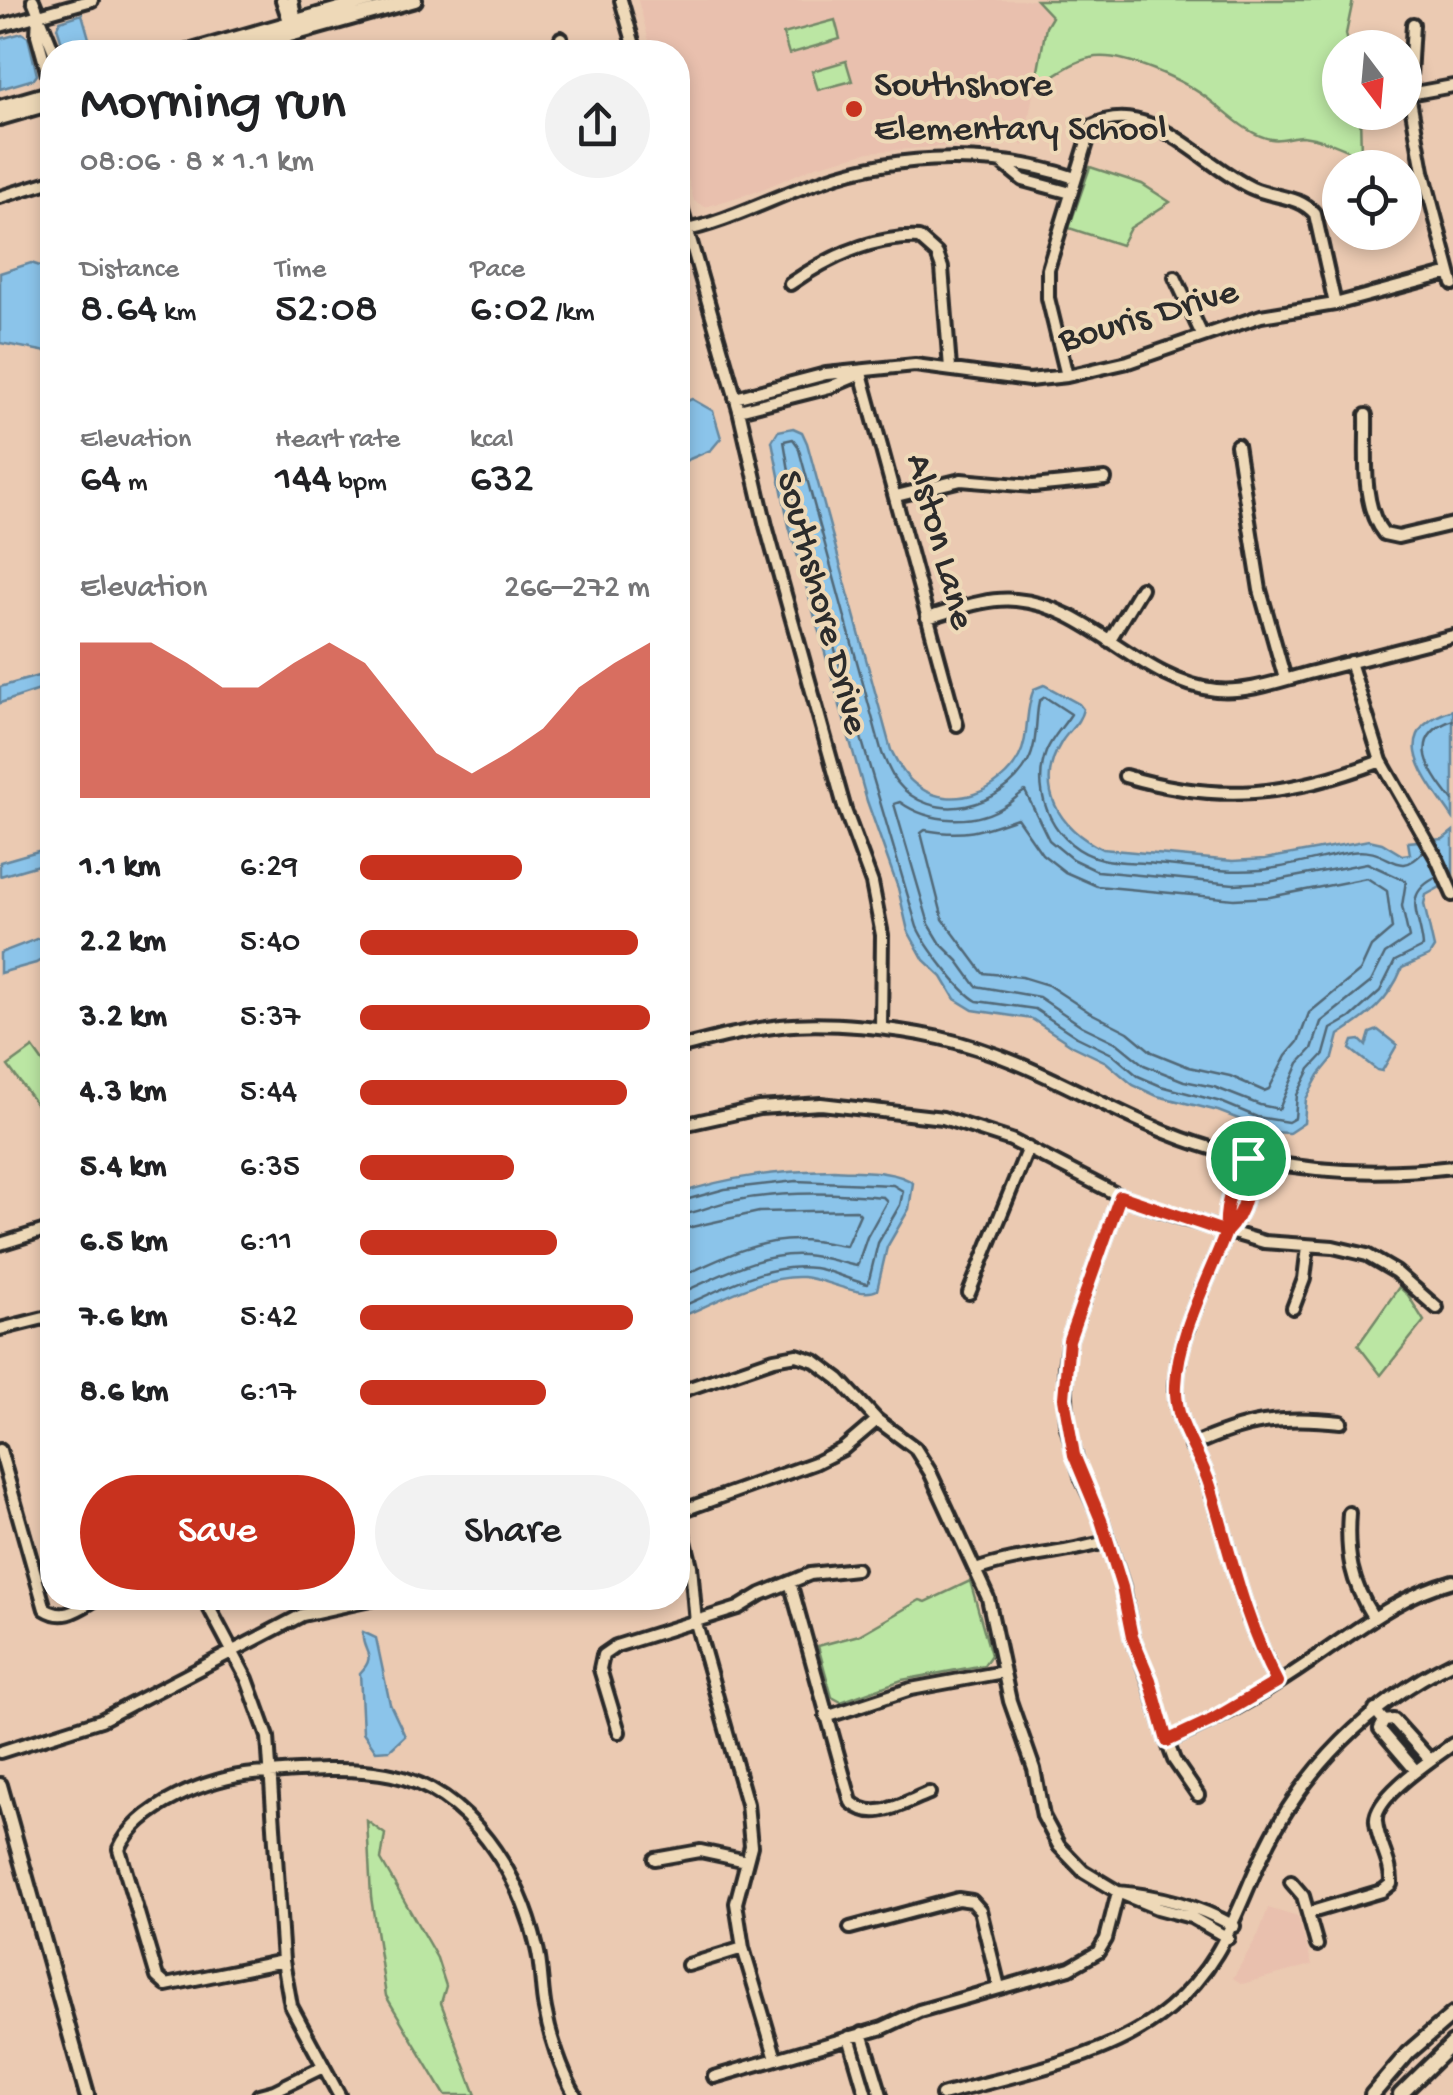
<!DOCTYPE html>
<html lang="en">
<head>
<meta charset="utf-8">
<style>
  :root { --surface:#fff; --page:#f2f2f2; --text:#202124; --muted:#757577; --accent:#c8321e }
  body { margin:0; font-family:"Gochi Hand",sans-serif; background:var(--page); color:var(--text); height:100vh; display:flex; flex-direction:column; font-size:38px; white-space:nowrap }
  * { box-sizing:border-box; margin:0 }
  p { font-size:32px; color:var(--muted) }
  .icon { flex:none; width:55px; height:55px; fill:none; stroke:currentColor; stroke-width:2; stroke-linecap:round; stroke-linejoin:round }
  .map { position:relative; flex:1; overflow:hidden }
  .sheet { position:absolute; left:40px; top:40px; width:650px; height:1570px; display:flex; flex-direction:column; background:var(--surface); border-radius:40px; box-shadow:0 5px 15px #0003 }
  .sheet>* { flex:none }
  .needle { width:65px; rotate:164deg }
  .buttons { position:absolute; left:1322px; top:30px; display:grid; gap:20px }
  .buttons a { display:grid; place-items:center; width:100px; height:100px; border-radius:50%; background:var(--surface); box-shadow:0 5px 15px #0003; font-size:50px }
  .pin { position:absolute; display:grid; place-items:center; width:85px; height:85px; color:#fff; margin:-42px; border:5px solid #fff; border-radius:50%; box-shadow:0 2px 10px #0007 }
  .round { display:grid; place-items:center; flex:none; width:105px; height:105px; border-radius:52px; background:var(--page) }
  .head { display:flex; align-items:center; justify-content:space-between; height:170px; padding:0 40px }
  h1 { font-size:55px; font-weight:600; line-height:75px }
  .metrics { display:grid; grid-template-columns:repeat(3,1fr); gap:15px; height:170px; padding:10px 40px }
  .metrics div { display:grid; align-content:center }
  .metrics b { font-size:42px; font-weight:600 }
  .metrics small { font-size:28px; font-weight:400 }
  .metrics p { font-size:28px }
  .chart { height:280px; padding:20px 40px }
  .chart p { display:flex; justify-content:space-between }
  .chart svg { width:100%; height:180px; margin-top:10px; fill:var(--accent); opacity:.7 }
  .cta { display:flex; gap:20px; margin-top:auto; padding:20px 40px }
  .cta a { flex:1; height:115px; border-radius:60px; background:var(--accent); color:#fff; font-size:40px; font-weight:600; line-height:115px; text-align:center }
  .cta a+a { background:var(--page); color:var(--text) }
  ul { padding:0 40px; list-style:none; font-size:32px }
  li { display:grid; grid-template-columns:160px 120px 1fr; align-items:center; height:75px }
  li i { height:25px; border-radius:12px; background:var(--accent) }
  .map>svg:first-child { display:block }
</style>
</head>
<body>
<div class="map">
<svg width="1453" height="2095" viewBox="0 0 1453 2095">
  <rect width="100%" height="100%" fill="#ebcab2"/>
  <filter id="ink" filterUnits="userSpaceOnUse"><feTurbulence type="fractalNoise" baseFrequency=".01" numOctaves="2"/><feDisplacementMap in="SourceGraphic" scale="20" xChannelSelector="R" yChannelSelector="G"/><feConvolveMatrix kernelMatrix="1 2 1 2 8 2 1 2 1" color-interpolation-filters="sRGB"/></filter>
  <g filter="url(#ink)">
    <path fill="#e9c0ae" d="M638,0H1036L1052,17L1046,27L1023,147L1015,137L1002,131L961,145L869,152L816,166L758,191L705,207L694,201L678,142V52H652Z
      M1268,1908L1298,1917L1312,1965L1242,1984L1233,1978L1259,1933Z"/>
    <path fill="#bbe6a3" stroke="#738867" stroke-width="2.5" d="M1036,0H1353L1346,34L1349,47L1340,48V112L1360,113L1361,156C1343,148 1322,138 1302,136C1292,136 1281,141 1271,139C1250,136 1229,115 1212,102C1188,82 1121,50 1090,58C1071,62 1052,78 1035,87L1046,27L1052,17Z
      M835,20L840,39L789,54L783,34Z
      M846,61L852,81L818,90L812,71Z
      M1090,167L1142,184L1170,202L1130,228L1121,245L1069,228Z
      M33,1048L52,1075V1098L39,1108L8,1066Z
      M1399,1287L1408,1295L1424,1321L1381,1375L1358,1345Z
      M970,1581L991,1655L984,1665L902,1680L841,1702L832,1697L818,1646L859,1635L920,1600L926,1602Z
      M367,1821L385,1834L381,1860L437,1958L446,1986L441,2003L476,2095H445L386,1996L371,1897Z"/>
    <path fill="#8bc4ea" stroke="#65879e" stroke-width="2.5" d="M82,14L93,52H65L57,27L60,21Z
      M22,33L28,37L37,75L34,79L0,89V39Z
      M31,263L52,270V353L0,343V273Z
      M692,399L713,411L721,438L711,450L678,464V405Z
      M793,428L802,432L807,443L891,750C899,765 905,778 919,787C953,811 1001,791 1019,757C1030,736 1024,711 1034,689L1044,685L1079,704L1083,709C1080,723 1070,729 1062,741C1033,788 1059,828 1102,849L1233,861L1265,859L1369,840L1382,843L1402,855L1410,854L1408,842L1443,839L1453,831V880L1426,895L1424,904L1434,948L1429,956L1402,968C1389,1001 1367,1017 1339,1035L1333,1058L1319,1075L1306,1099L1304,1123L1289,1133L1272,1132L1218,1111L1157,1096L1133,1085L1106,1062L1073,1046L1032,1019L973,1010L955,999L942,977L924,960L908,931L898,888L867,801L789,526L772,441L778,431Z
      M52,672V686L0,703V687Z
      M1453,710V818C1428,781 1383,731 1453,710Z
      M52,847V861L0,876V862Z
      M52,933V953L36,963L0,973V953Z
      M1378,1030L1397,1045L1382,1071L1377,1070L1350,1049L1353,1041L1360,1040L1366,1046L1370,1033Z
      M834,1170C857,1172 895,1169 913,1183L909,1209L887,1247L877,1290C862,1299 825,1279 803,1277C759,1275 717,1303 678,1318V1194C729,1176 780,1171 834,1170Z
      M363,1632L376,1638L390,1704L405,1736L390,1750L376,1751L363,1732L360,1673C379,1653 360,1652 363,1632Z"/>
    <g fill="none" stroke-linecap="round" stroke-linejoin="round">
      <path stroke="#516877" stroke-width="2.5" d="M1453,720C1404,737 1431,774 1453,801
        M1025,791L1049,840L1072,859L1097,871L1234,884L1268,882L1367,863L1406,881L1402,906L1409,938L1385,954L1371,982L1321,1022L1312,1049L1299,1063L1279,1109L1260,1105L1214,1087L1184,1081L1144,1065L1117,1043L1082,1026L1039,997L976,986L958,961L941,944L929,924L894,804L900,802C929,823 975,826 1006,805C1013,801 1018,795 1025,791Z
        M1017,818L1042,854L1065,872L1097,886L1234,899L1270,897L1367,878L1387,891L1392,929L1371,947L1360,971L1309,1013L1298,1042L1286,1056L1269,1089L1264,1091L1230,1076L1189,1067L1152,1052L1128,1032L1089,1012L1048,985L1022,977L983,973L943,919L921,833L925,830C964,837 981,831 1017,818Z
        M1424,851C1396,883 1391,845 1351,852C1321,857 1292,867 1261,870C1225,873 1191,867 1155,864C1138,862 1119,863 1102,859C1055,848 1030,795 1046,752C1052,737 1063,727 1071,714L1045,697L1039,701C1035,721 1038,743 1028,762C1002,808 932,827 896,781C890,773 886,762 882,753L798,446L793,439L784,441L798,524L917,927C925,945 960,992 977,1001L1035,1009L1077,1037L1112,1054L1138,1076L1161,1086L1221,1102L1257,1117L1288,1122L1295,1118L1297,1095L1310,1069L1324,1054L1331,1029L1350,1018L1380,991L1395,961L1423,947C1421,916 1400,895 1437,877
        M678,1202L725,1189L796,1181L893,1185L903,1191L900,1205L878,1243L868,1284C850,1281 833,1271 814,1268C765,1262 722,1290 678,1308
        M678,1215C696,1214 713,1204 732,1201C782,1191 833,1192 883,1197L887,1201L867,1237L857,1266C840,1263 823,1256 804,1255C759,1252 717,1278 678,1294
        M678,1230L759,1212L856,1210L860,1214L846,1246C831,1244 815,1240 799,1240C756,1239 716,1261 678,1278"/>
      <defs>
        <path id="minor" d="M33,0L54,52
          M282,0L291,27
          M292,0L297,27
          M621,0L636,52
          M38,15L37,35L52,89
          M1413,24L1409,94L1423,171L1453,284
          M0,26L92,0
          M561,38L565,52
          M1409,94L1453,86
          M1001,162L1023,180L1071,193
          M0,197L52,181
          M678,197L739,410L766,526L845,810L872,883L882,935L881,1028
          M678,232C729,222 775,196 824,180C900,153 999,152 1075,178
          M1175,277L1202,335
          M790,284C826,259 873,236 919,238L937,254L942,268L950,368
          M861,373L957,725
          M1067,376L1048,298V269L1092,126C1150,96 1204,167 1252,188C1274,198 1299,195 1315,214L1335,304
          M735,398L826,374L915,365L1029,380L1067,376L1128,362L1261,316L1335,304L1450,273
          M739,410L830,387L856,376
          M1366,415C1367,452 1360,505 1384,534L1398,537L1453,524
          M1237,445L1260,590L1285,679
          M896,496L961,480L1033,486L1105,479
          M927,618C955,610 986,597 1016,600C1090,606 1141,682 1216,690C1249,693 1281,680 1313,672C1359,660 1406,648 1453,636
          M1109,641L1141,588
          M1350,662L1381,761L1436,857L1453,895
          M1125,776C1220,804 1289,796 1381,761
          M678,1048C712,1039 746,1030 781,1026C828,1021 894,1028 940,1038C1019,1056 1076,1093 1149,1125C1245,1168 1350,1179 1453,1167
          M678,1126L759,1108L821,1104L943,1118L1011,1140L1120,1196L1185,1219L1264,1242L1333,1247L1367,1255L1396,1272L1437,1308
          M1247,1158C1233,1179 1224,1206 1226,1232C1208,1280 1178,1333 1176,1385C1174,1425 1199,1450 1210,1486C1230,1552 1244,1620 1277,1682
          M1120,1196L1069,1340L1065,1367L1067,1427L1082,1479L1101,1519L1123,1587L1132,1637L1149,1680L1167,1741L1174,1760L1198,1795
          M1226,1232C1245,1213 1250,1185 1248,1159
          M0,1244L52,1228
          M969,1293L1028,1148
          M1293,1308L1304,1279L1308,1246
          M0,1329L52,1316
          M678,1392L774,1359L797,1355L815,1361L839,1379L877,1420L915,1448L930,1472L988,1598L1010,1701L1034,1769L1043,1816L1059,1846L1083,1871L1118,1892L1106,1939L1098,1952L1070,1968L919,2011L883,2028L714,2077
          M1191,1446C1245,1421 1281,1415 1341,1422
          M0,1450L45,1609C65,1622 80,1608 98,1598
          M678,1512L691,1566L696,1623L747,1804L751,1846L736,1903L743,1948L776,2059
          M678,1512L815,1463L843,1449L877,1420
          M1349,1513C1346,1554 1351,1582 1373,1617
          M976,1570C1020,1554 1064,1555 1108,1541
          M790,1582L851,1802C874,1823 903,1803 929,1793
          M204,1598L247,1679L268,1737L283,1961L291,2006L339,2095
          M1375,1710L1384,1721L1394,1720L1430,1760
          M826,1717L911,1689L1003,1672
          M1384,1721L1380,1729L1416,1771
          M619,1732L600,1669L603,1655L616,1646L738,1608L761,1594L810,1574L856,1569
          M1167,1741C1217,1721 1266,1692 1311,1661C1357,1630 1398,1596 1453,1581
          M0,1752L101,1720L302,1615L375,1599L409,1598
          M655,1859L700,1851L747,1861
          M1291,1882L1303,1896L1317,1945
          M1308,1913L1382,1891L1391,1884C1392,1862 1378,1844 1376,1822C1373,1797 1434,1758 1453,1744
          M850,1928L958,1899L972,1901L980,1910L999,1987
          M1228,1938L1191,1917L1157,1908L1118,1892C1161,1896 1196,1905 1234,1926
          M283,1961L166,1985L157,1977L119,1849C138,1806 210,1777 254,1774C294,1771 353,1766 392,1775C470,1792 520,1874 537,1948C542,1967 541,1989 545,2009C550,2037 561,2070 575,2095
          M688,1965L743,1948
          M862,2033L881,2095
          M849,2037L866,2095
          M259,2095L274,2091L323,2067
          M942,2095C1015,2074 1110,2059 1169,2009C1224,1962 1234,1915 1263,1854C1302,1770 1371,1702 1453,1662"/>
        <path id="major" d="M188,52L370,0
          M229,52L415,0
          M0,107L52,92
          M0,118L52,103
          M0,1785L87,2095
          M1372,2095L1408,2053L1453,2014
          M1400,2095L1453,2043"/>
      </defs>
      <use href="#minor" stroke="#2b2b2b" stroke-width="18"/>
      <use href="#major" stroke="#2b2b2b" stroke-width="20"/>
      <use href="#minor" stroke="#eed9b8" stroke-width="10"/>
      <use href="#major" stroke="#eed9b8" stroke-width="12"/>
    </g>
  </g>
  <g fill="none" stroke-linecap="round" stroke-linejoin="round" filter="url(#ink)">
    <defs>
      <path id="route" d="M1248,1158C1233,1179 1224,1206 1226,1232L1120,1196L1069,1340L1064,1398L1074,1455L1101,1520L1122,1587L1132,1637L1150,1680L1167,1741L1212,1720L1277,1682C1244,1620 1230,1552 1210,1486C1199,1450 1174,1425 1176,1385C1178,1333 1208,1280 1226,1232C1245,1213 1250,1184 1248,1158"/>
    </defs>
    <use href="#route" stroke="#fff" stroke-width="20"/>
    <use href="#route" stroke="#c8321e" stroke-width="12"/>
  </g>
  <circle fill="#c8321e" stroke="#eed9b8" stroke-width="4" cx="854" cy="109" r="10"/>
  <g text-anchor="middle" dominant-baseline="central" stroke-width="8" stroke-linejoin="round" paint-order="stroke">
    <g font-size="38" fill="#2b2b2b" stroke="#eed9b8" text-anchor="start">
      <text x="874" y="87">Southshore<tspan x="874" dy="44">Elementary School</tspan></text>
    </g>
    <g font-size="38" fill="#2b2b2b" stroke="#eed9b8">
      <text transform="translate(1149 318) rotate(-16)">Bouris Drive</text>
      <text transform="translate(938 542) rotate(75)">Alston Lane</text>
      <text transform="translate(820 603) rotate(75)">Southshore Drive</text>
    </g>
  </g>
</svg>
<div class="buttons">
<a><svg class="needle" viewBox="-14 -14 28 28"><path d="M0-13l5 13h-10z" fill="#e53935"/><path d="M0 13l5-13h-10z" fill="#757577"/></svg></a>
<a><svg class="icon" aria-label="locate" viewBox="0 0 24 24"><circle cx="12" cy="12" r="6"/><path d="M12 2v4M12 18v4M2 12h4M18 12h4"/></svg></a>
</div>
<div class="pin" style="left:1248px;top:1158px;background:#1e9e55"><svg class="icon" aria-label="arrive" viewBox="0 0 24 24"><path d="M6 21V4h12l-3 4 3 4H6"/></svg></div>
<section class="sheet">
<div class="head"><div><h1>Morning run</h1><p>08:06 · 8 × 1.1 km</p></div><a class="round"><svg class="icon" aria-label="share" viewBox="0 0 24 24"><path d="M12 15V3M7 8l5-5 5 5M5 13v7h14v-7"/></svg></a></div>
<div class="metrics">
<div><p>Distance</p><b>8.64<small> km</small></b></div>
<div><p>Time</p><b>52:08</b></div>
<div><p>Pace</p><b>6:02<small> /km</small></b></div>
</div>
<div class="metrics">
<div><p>Elevation</p><b>64<small> m</small></b></div>
<div><p>Heart rate</p><b>144<small> bpm</small></b></div>
<div><p>kcal</p><b>632</b></div>
</div>
<div class="chart"><p><span>Elevation</span>266–272 m</p>
<svg viewBox="0 0 160 44" preserveAspectRatio="none"><path d="M0 44V6L10 6L20 6L30 11L40 17L50 17L60 11L70 6L80 11L90 22L100 33L110 38L120 33L130 27L140 17L150 11L160 6V44z"/></svg>
</div>
<ul>
<li><b>1.1 km</b>6:29<i style="width:56%"></i></li>
<li><b>2.2 km</b>5:40<i style="width:96%"></i></li>
<li><b>3.2 km</b>5:37<i style="width:100%"></i></li>
<li><b>4.3 km</b>5:44<i style="width:92%"></i></li>
<li><b>5.4 km</b>6:35<i style="width:53%"></i></li>
<li><b>6.5 km</b>6:11<i style="width:68%"></i></li>
<li><b>7.6 km</b>5:42<i style="width:94%"></i></li>
<li><b>8.6 km</b>6:17<i style="width:64%"></i></li>
</ul>
<div class="cta"><a>Save</a><a>Share</a></div>
</section>
</div>
</body>
</html>
